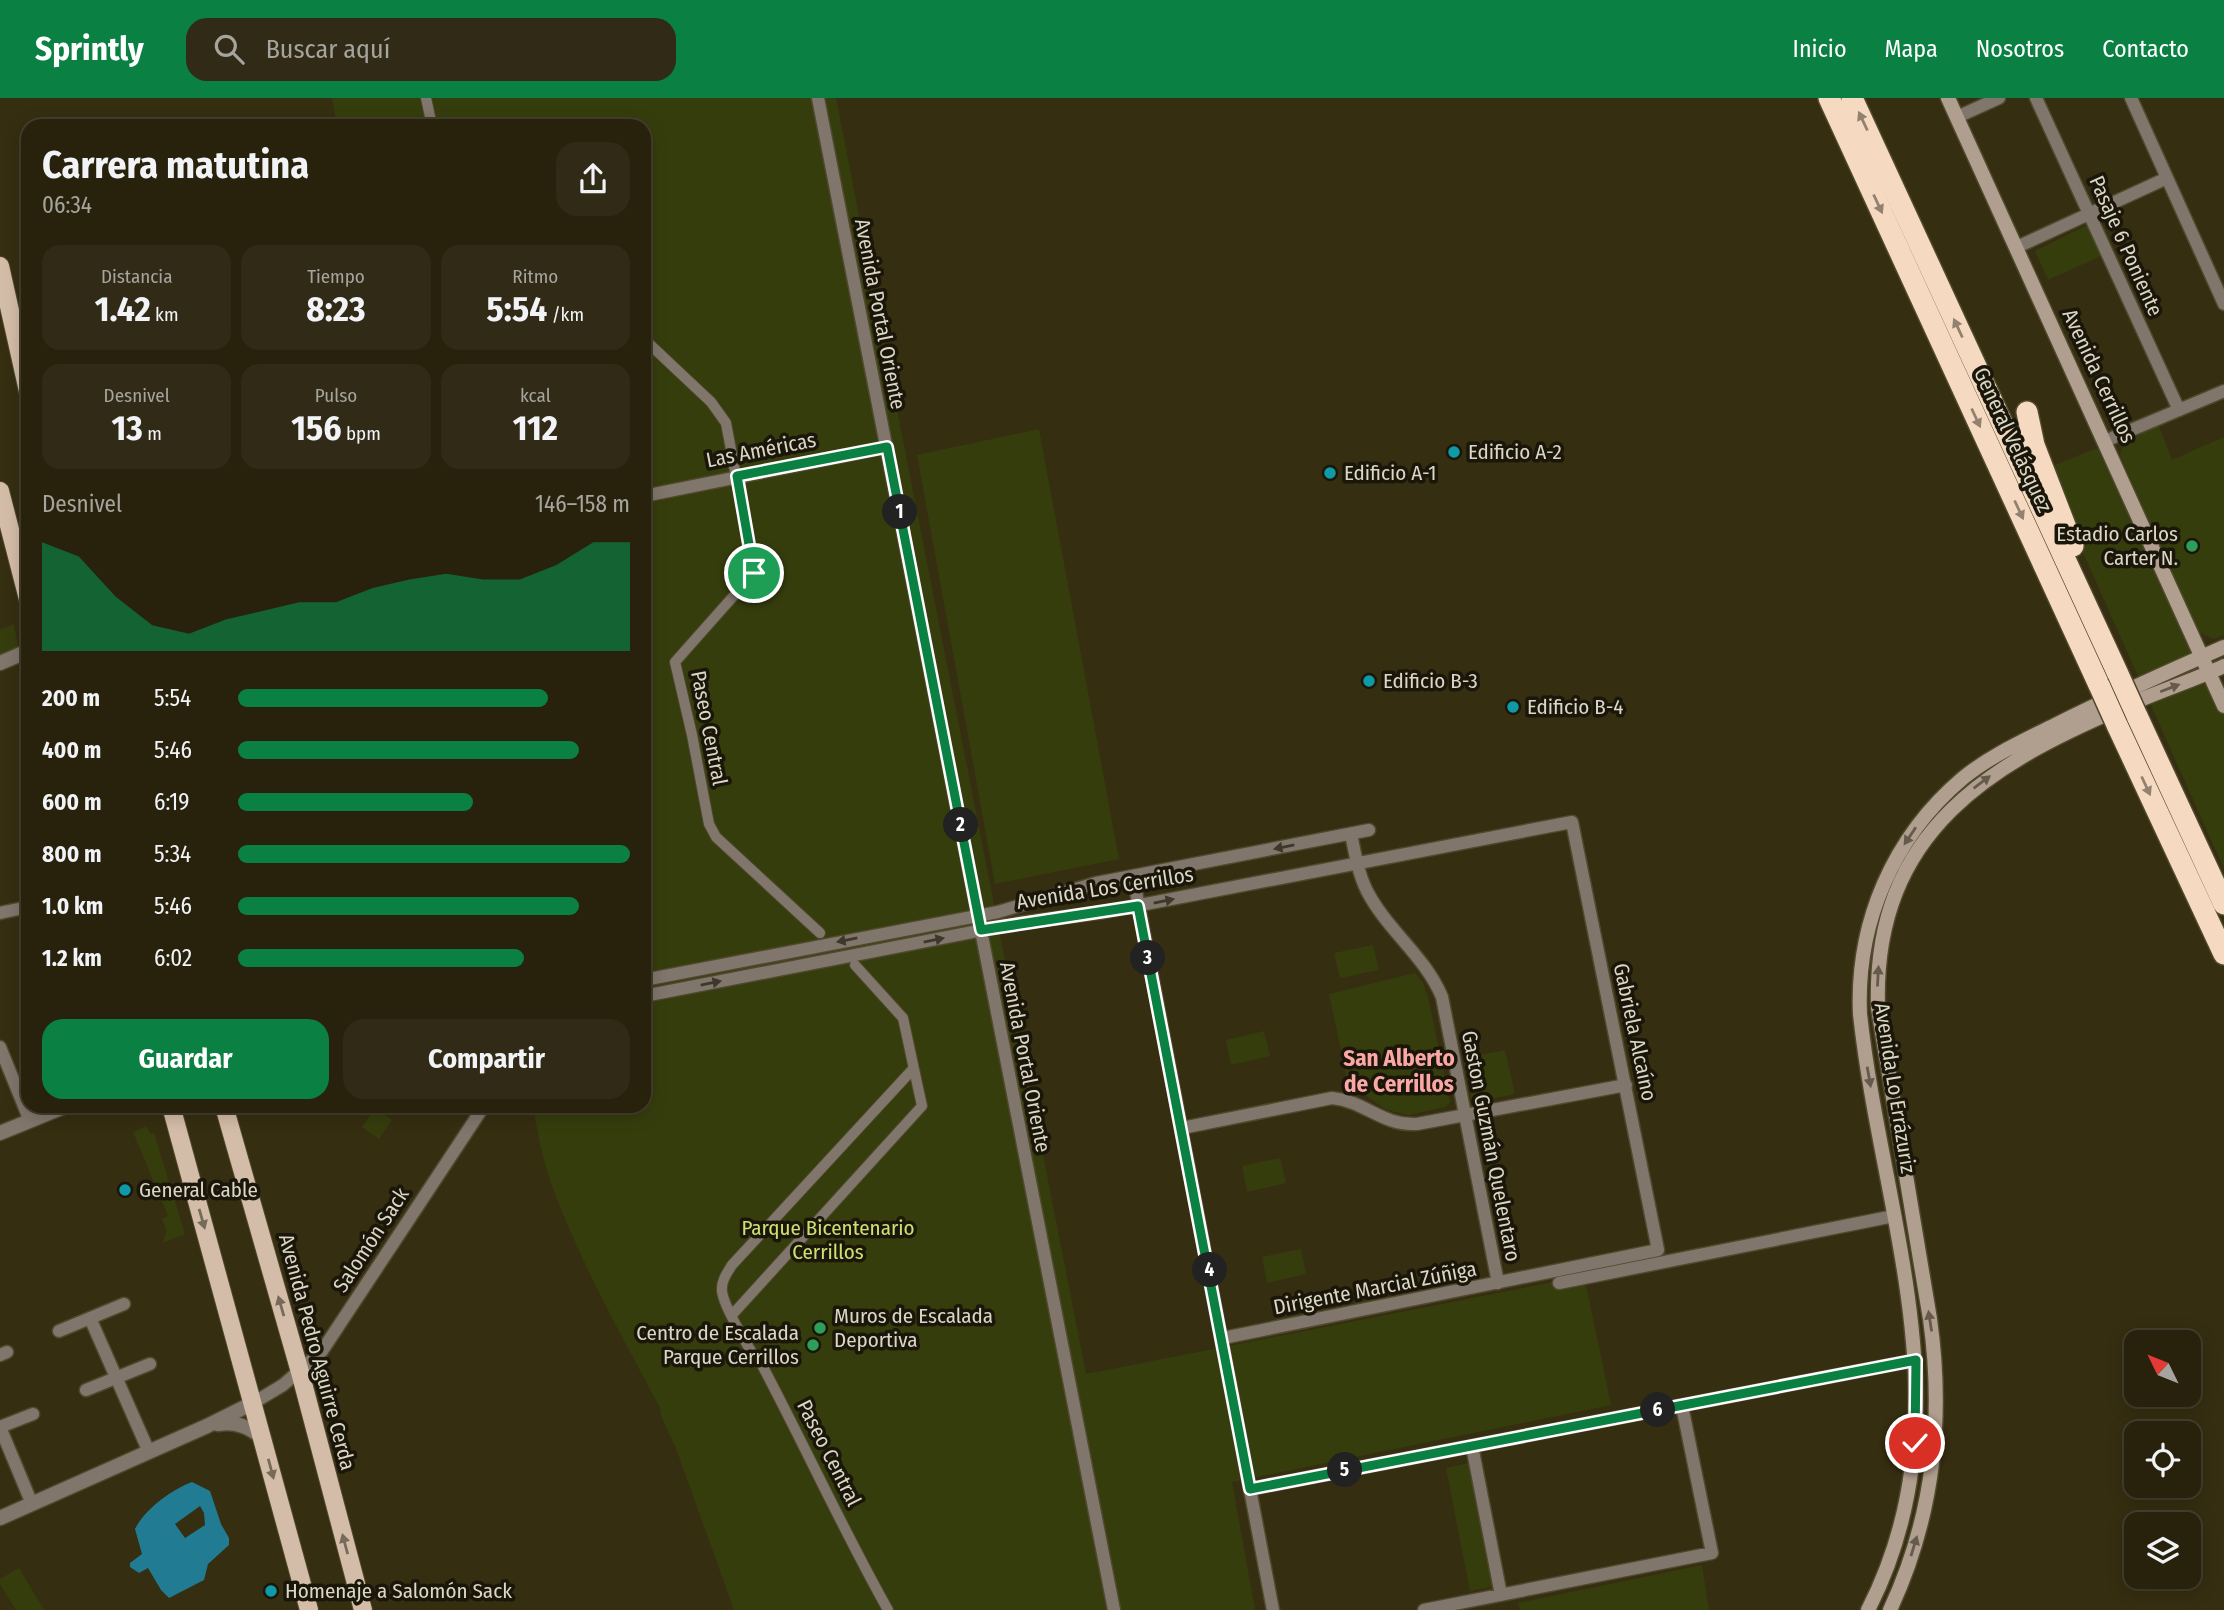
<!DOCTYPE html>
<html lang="es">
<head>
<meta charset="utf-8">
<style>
  :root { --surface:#28220d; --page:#302a16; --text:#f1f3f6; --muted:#a5a49d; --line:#443f2e; --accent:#0b8043 }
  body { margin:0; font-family:"Fira Sans Condensed",sans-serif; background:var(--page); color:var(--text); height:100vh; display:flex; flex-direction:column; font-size:26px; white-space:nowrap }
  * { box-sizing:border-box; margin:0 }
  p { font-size:23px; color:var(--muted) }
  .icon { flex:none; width:38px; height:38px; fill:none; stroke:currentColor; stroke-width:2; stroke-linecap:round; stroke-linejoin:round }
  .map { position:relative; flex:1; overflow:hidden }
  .details { position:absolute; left:21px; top:21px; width:630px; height:994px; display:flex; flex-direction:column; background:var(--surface); border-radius:21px; box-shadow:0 4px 18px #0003,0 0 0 2px var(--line) }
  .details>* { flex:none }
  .needle { width:46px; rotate:313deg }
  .tools { position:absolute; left:2124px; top:1232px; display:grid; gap:14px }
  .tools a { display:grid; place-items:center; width:77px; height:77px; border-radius:14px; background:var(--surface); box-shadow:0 4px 18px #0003,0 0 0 2px var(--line); font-size:35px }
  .pin { position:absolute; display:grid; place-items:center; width:60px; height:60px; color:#fff; margin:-30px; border:4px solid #fff; border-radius:50%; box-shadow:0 2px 7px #0007 }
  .km { position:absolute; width:35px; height:35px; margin:-18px; border-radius:50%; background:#222; color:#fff; font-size:19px; line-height:35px; text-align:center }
  .round { display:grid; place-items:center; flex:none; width:74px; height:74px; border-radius:21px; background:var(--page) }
  .overview { display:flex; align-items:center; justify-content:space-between; height:119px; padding:0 21px }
  h1 { font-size:38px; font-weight:700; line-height:52px }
  .figures { display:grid; grid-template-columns:repeat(3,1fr); gap:10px; height:119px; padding:7px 21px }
  .figures div { display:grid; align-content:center; border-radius:18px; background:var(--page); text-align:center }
  .figures b { font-size:35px; font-weight:700 }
  .figures small { font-size:19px; font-weight:400 }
  .figures p { font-size:19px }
  .chart { height:196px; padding:14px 21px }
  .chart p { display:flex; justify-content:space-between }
  .chart svg { width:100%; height:126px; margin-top:7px; fill:var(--accent); opacity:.7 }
  .primary-button { display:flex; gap:14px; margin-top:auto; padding:14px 21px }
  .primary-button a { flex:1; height:80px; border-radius:21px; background:var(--accent); color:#fff; font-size:28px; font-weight:700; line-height:80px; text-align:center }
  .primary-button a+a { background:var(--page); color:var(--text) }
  ul { padding:0 21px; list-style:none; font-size:23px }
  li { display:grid; grid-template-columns:112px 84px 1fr; align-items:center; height:52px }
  li i { height:18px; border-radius:9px; background:var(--accent) }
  header { display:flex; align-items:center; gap:42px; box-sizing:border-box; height:98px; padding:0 35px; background:var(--accent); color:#fff }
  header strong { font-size:33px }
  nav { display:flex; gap:38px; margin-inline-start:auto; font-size:24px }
  .search { width:490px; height:63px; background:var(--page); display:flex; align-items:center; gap:18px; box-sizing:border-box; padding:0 24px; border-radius:21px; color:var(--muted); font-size:26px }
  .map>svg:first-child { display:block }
</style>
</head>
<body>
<header>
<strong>Sprintly</strong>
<div class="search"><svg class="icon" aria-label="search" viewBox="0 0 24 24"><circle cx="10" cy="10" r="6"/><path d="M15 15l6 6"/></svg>Buscar aquí</div>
<nav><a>Inicio</a><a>Mapa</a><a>Nosotros</a><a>Contacto</a></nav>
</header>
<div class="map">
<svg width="2224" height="1512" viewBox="0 0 2224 1512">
  <rect width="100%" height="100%" fill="#362e11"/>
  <path fill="#363d0d" d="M332,0H836L1086,1276L1584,1178L1611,1307L1232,1384L1255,1512H734L677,1353L661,1318L660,1310C621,1236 578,1161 550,1082C542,1058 537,1033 533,1008H644V28H337Z
    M2087,127L2101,158L2048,182L2035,153Z
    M2158,326L2172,362L2224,339V537L2214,541L2198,534L2120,357L2124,345Z
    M1039,331L1119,761L995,786L917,357Z
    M2097,350L2224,616V771L2073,432L2050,369Z
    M14,526L19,553L0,561V532Z
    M1373,847L1379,872L1340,880L1334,855Z
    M1415,875L1423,885L1428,899L1450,1004L1445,1009L1409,1017L1387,1012L1359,993L1349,990L1329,896Z
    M1264,933L1270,958L1231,967L1226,942Z
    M1505,952L1515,996L1476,1004L1471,1000L1463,960Z
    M375,1010L392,1022L379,1041L362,1029Z
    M146,1028L151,1036L154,1035L185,1136L162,1145L167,1133L162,1121L168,1118L133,1034Z
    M1280,1060L1286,1085L1247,1094L1242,1068Z
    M1301,1151L1306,1176L1267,1185L1262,1159Z
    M1469,1365L1492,1489L1470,1493L1446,1370Z
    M1702,1467L1709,1512H1520L1518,1505Z
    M19,1470L44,1512H16L0,1486V1481Z"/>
  <path fill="#217b92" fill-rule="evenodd" d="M192,1384L210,1393L221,1426L229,1440V1447L208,1466L204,1482L169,1500L161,1492L148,1470L139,1475L130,1469V1465L142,1456L135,1431C145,1411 171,1392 192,1384ZM200,1408L204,1415L205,1427L185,1440L175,1426Z"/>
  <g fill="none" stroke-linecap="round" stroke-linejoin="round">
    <defs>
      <path id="pedestrian" d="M426,0L432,28
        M644,241L711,304L726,325L754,475L675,564L692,637L709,726L716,739L820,835
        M732,1217L922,1008L903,920L855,867
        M888,1512C843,1432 805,1348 762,1267C752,1258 723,1207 722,1193C721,1183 727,1175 732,1167L913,971"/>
      <path id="minor" d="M818,0L1114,1512
        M2036,0L2179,312
        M2131,0L2224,206
        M1957,19L1999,0
        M2017,149L2167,80
        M2105,343L2224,293
        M644,398L887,349
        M1351,736C1355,755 1358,775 1367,793C1387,832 1425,858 1442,899L1498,1185
        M1133,778L1273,1512
        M0,815L28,809
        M644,882L998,814L1096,785L1369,732
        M644,898L1019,825L1104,814L1572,724L1658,1152L1223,1240
        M0,949L30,1023
        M1182,1030L1332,1000C1365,1003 1382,1028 1417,1026L1626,987
        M1559,1185L1894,1118
        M90,1220L149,1354
        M59,1233L124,1206
        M0,1257L7,1254
        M86,1292L150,1266
        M253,1305L283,1287L322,1253L484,1008
        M0,1329L32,1406
        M0,1329L33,1316
        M1472,1348L1501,1497
        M1250,1391L1916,1262
        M1424,1512L1712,1455L1682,1308"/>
      <path id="tertiary" d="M0,565L28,553
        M0,1035L66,1008
        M218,1326C236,1323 250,1329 264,1341
        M0,1420L207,1328L253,1305"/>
      <path id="secondary" d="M1948,0L2224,608
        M1868,1512C1969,1316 1882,1118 1860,916C1856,825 1893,739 1963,680C1990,658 2023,643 2055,627C2111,599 2167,574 2224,549
        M1890,1512C1933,1420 1944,1321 1930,1221L1878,910C1872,731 1993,663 2140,602C2168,590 2196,581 2224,568"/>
      <path id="primary" d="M0,168L28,293
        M0,393L28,501
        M171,1008L309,1512
        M224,1008L300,1274L363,1512"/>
      <path id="motorway" d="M1829,0L2099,587
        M1852,0L2118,576
        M2027,314L2034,347L2073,448
        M2137,618L2224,806
        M2117,627L2224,856"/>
    </defs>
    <use href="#pedestrian" stroke="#50492e" stroke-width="12"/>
    <use href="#minor" stroke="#50492e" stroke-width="15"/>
    <use href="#tertiary" stroke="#50492e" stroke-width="17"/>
    <use href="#secondary" stroke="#50492e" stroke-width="17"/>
    <use href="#primary" stroke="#50492e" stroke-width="20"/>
    <use href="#motorway" stroke="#50492e" stroke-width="24"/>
    <use href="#pedestrian" stroke="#81766c" stroke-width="10"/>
    <use href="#minor" stroke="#81766c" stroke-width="12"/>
    <use href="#tertiary" stroke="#81766c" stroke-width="14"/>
    <use href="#secondary" stroke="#b09e8e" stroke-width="14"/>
    <use href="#primary" stroke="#d4bda8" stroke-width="18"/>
    <use href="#motorway" stroke="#f5d9c0" stroke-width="21"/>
    <defs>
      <path id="motorway-bridge" d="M2118,576L2137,618
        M2099,587L2117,627"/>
    </defs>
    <use href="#motorway-bridge" stroke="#50492e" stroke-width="24" stroke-linecap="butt"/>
    <use href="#motorway-bridge" stroke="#f5d9c0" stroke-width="21"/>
  </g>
  <defs><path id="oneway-solid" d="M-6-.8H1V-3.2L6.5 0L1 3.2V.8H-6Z" transform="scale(1.75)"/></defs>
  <g fill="#92816e">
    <use href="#oneway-solid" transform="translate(1863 23) rotate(-115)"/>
    <use href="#oneway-solid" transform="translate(1878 106) rotate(65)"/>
    <use href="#oneway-solid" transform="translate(1958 230) rotate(-115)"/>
    <use href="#oneway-solid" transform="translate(1976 320) rotate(65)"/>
    <use href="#oneway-solid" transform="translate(2019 412) rotate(65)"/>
    <use href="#oneway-solid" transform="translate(2146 688) rotate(65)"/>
  </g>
  <g fill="#655a4c">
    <use href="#oneway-solid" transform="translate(2170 590) rotate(-21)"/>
    <use href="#oneway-solid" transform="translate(1982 684) rotate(-37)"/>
    <use href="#oneway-solid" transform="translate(1910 738) rotate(124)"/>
    <use href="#oneway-solid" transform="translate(1878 878) rotate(-87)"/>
    <use href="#oneway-solid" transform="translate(1869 979) rotate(80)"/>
    <use href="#oneway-solid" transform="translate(1930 1223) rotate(-99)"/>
    <use href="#oneway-solid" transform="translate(1914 1448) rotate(-73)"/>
  </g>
  <g fill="#3e382c">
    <use href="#oneway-solid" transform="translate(1284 749) rotate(169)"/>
    <use href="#oneway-solid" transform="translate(1164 803) rotate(-11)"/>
    <use href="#oneway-solid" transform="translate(847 842) rotate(169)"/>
    <use href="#oneway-solid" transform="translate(934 842) rotate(-11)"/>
    <use href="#oneway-solid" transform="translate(711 885) rotate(-11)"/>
  </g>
  <g fill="#776a59">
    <use href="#oneway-solid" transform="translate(202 1121) rotate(74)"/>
    <use href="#oneway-solid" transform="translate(281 1208) rotate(-106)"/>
    <use href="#oneway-solid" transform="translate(271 1371) rotate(75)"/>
    <use href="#oneway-solid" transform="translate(345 1446) rotate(-105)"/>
  </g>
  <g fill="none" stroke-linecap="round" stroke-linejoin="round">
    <defs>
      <path id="route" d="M754,475L737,378L887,349L981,832L1138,808L1250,1391L1916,1262L1915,1345"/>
    </defs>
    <use href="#route" stroke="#fff" stroke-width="14"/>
    <use href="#route" stroke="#0b8043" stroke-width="9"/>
  </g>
  <g fill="#0f9aa8" stroke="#1a160a" stroke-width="2.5">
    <circle cx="1454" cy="354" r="7"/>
    <circle cx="1330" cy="375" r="7"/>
    <circle cx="1369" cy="583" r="7"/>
    <circle cx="1513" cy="609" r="7"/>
    <circle cx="125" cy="1092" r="7"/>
    <circle cx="271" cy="1493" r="7"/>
  </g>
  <g fill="#2e9e5b" stroke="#1a160a" stroke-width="2.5">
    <circle cx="2192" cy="448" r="7"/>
    <circle cx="820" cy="1230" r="7"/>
    <circle cx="813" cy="1247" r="7"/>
  </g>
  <g text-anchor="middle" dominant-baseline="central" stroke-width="7" stroke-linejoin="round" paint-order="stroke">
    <g font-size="21" fill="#dbd7c6" stroke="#1a160a">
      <text transform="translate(2126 148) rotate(66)">Pasaje 6 Poniente</text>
      <text transform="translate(880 216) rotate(79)">Avenida Portal Oriente</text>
      <text transform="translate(2099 278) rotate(65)">Avenida Cerrillos</text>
      <text transform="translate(2013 342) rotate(65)">General Velásquez</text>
      <text transform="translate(761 352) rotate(-11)">Las Américas</text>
      <text transform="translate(709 630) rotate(79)">Paseo Central</text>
      <text transform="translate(1105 790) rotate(-9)">Avenida Los Cerrillos</text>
      <text transform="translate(1635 934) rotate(78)">Gabriela Alcaíno</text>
      <text transform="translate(1025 959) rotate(79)">Avenida Portal Oriente</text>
      <text transform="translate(1895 990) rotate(81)">Avenida Lo Errázuriz</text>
      <text transform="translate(1491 1048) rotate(79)">Gaston Guzmán Quelentaro</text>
      <text transform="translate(371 1142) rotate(-57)">Salomón Sack</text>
      <text transform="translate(1375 1190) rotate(-11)">Dirigente Marcial Zúñiga</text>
      <text transform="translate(317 1254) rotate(75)">Avenida Pedro Aguirre Cerda</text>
      <text transform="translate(829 1355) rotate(63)">Paseo Central</text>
    </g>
    <g font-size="21" fill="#dbd7c6" stroke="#1a160a" text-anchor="start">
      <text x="1468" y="354">Edificio A-2</text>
      <text x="1344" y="375">Edificio A-1</text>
      <text x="2178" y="436" text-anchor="end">Estadio Carlos<tspan x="2178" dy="24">Carter N.</tspan></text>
      <text x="1383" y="583">Edificio B-3</text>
      <text x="1527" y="609">Edificio B-4</text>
      <text x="139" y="1092">General Cable</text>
      <text x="834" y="1218">Muros de Escalada<tspan x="834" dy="24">Deportiva</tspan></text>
      <text x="799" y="1235" text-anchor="end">Centro de Escalada<tspan x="799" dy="24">Parque Cerrillos</tspan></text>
      <text x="285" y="1493">Homenaje a Salomón Sack</text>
    </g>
    <g font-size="21" fill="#cee170" stroke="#1a160a">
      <text x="828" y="1130">Parque Bicentenario<tspan x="828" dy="24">Cerrillos</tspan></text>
    </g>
    <g font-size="23" font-weight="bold" fill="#fba7a5" stroke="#1a160a">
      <text x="1399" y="960">San Alberto<tspan x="1399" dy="26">de Cerrillos</tspan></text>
    </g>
  </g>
</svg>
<div class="tools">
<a><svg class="needle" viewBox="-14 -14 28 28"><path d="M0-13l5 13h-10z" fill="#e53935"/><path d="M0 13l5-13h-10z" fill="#a5a49d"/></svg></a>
<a><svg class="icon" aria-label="locate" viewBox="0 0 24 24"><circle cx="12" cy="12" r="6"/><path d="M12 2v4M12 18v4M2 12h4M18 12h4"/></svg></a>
<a><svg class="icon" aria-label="layers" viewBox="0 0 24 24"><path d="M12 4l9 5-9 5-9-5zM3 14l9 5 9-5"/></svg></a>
</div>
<div class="pin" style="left:754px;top:475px;background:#1e9e55"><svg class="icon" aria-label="arrive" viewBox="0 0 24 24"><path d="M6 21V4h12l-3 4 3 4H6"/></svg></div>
<div class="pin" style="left:1915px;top:1345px;background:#d93025"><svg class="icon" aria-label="check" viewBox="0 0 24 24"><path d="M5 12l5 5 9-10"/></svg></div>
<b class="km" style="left:900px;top:414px">1</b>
<b class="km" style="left:961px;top:727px">2</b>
<b class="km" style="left:1148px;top:860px">3</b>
<b class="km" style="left:1210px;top:1172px">4</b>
<b class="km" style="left:1345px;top:1372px">5</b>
<b class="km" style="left:1658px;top:1312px">6</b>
<section class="details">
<div class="overview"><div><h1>Carrera matutina</h1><p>06:34</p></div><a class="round"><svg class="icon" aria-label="share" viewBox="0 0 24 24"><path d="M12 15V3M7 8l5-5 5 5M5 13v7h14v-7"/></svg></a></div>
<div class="figures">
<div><p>Distancia</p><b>1.42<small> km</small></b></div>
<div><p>Tiempo</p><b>8:23</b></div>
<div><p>Ritmo</p><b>5:54<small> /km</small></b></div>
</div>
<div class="figures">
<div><p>Desnivel</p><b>13<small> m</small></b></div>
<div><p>Pulso</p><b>156<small> bpm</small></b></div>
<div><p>kcal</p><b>112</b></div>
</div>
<div class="chart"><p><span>Desnivel</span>146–158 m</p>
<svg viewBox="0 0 160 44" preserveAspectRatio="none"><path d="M0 44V6L10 11L20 25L30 35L40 38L50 33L60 30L70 27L80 27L90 22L100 19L110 17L120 19L130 19L140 14L150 6L160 6V44z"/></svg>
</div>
<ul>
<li><b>200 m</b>5:54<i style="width:79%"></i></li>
<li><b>400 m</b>5:46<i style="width:87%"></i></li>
<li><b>600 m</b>6:19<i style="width:60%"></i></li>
<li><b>800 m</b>5:34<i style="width:100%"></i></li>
<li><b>1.0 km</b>5:46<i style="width:87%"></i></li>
<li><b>1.2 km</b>6:02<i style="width:73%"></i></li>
</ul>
<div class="primary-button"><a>Guardar</a><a>Compartir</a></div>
</section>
</div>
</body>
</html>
